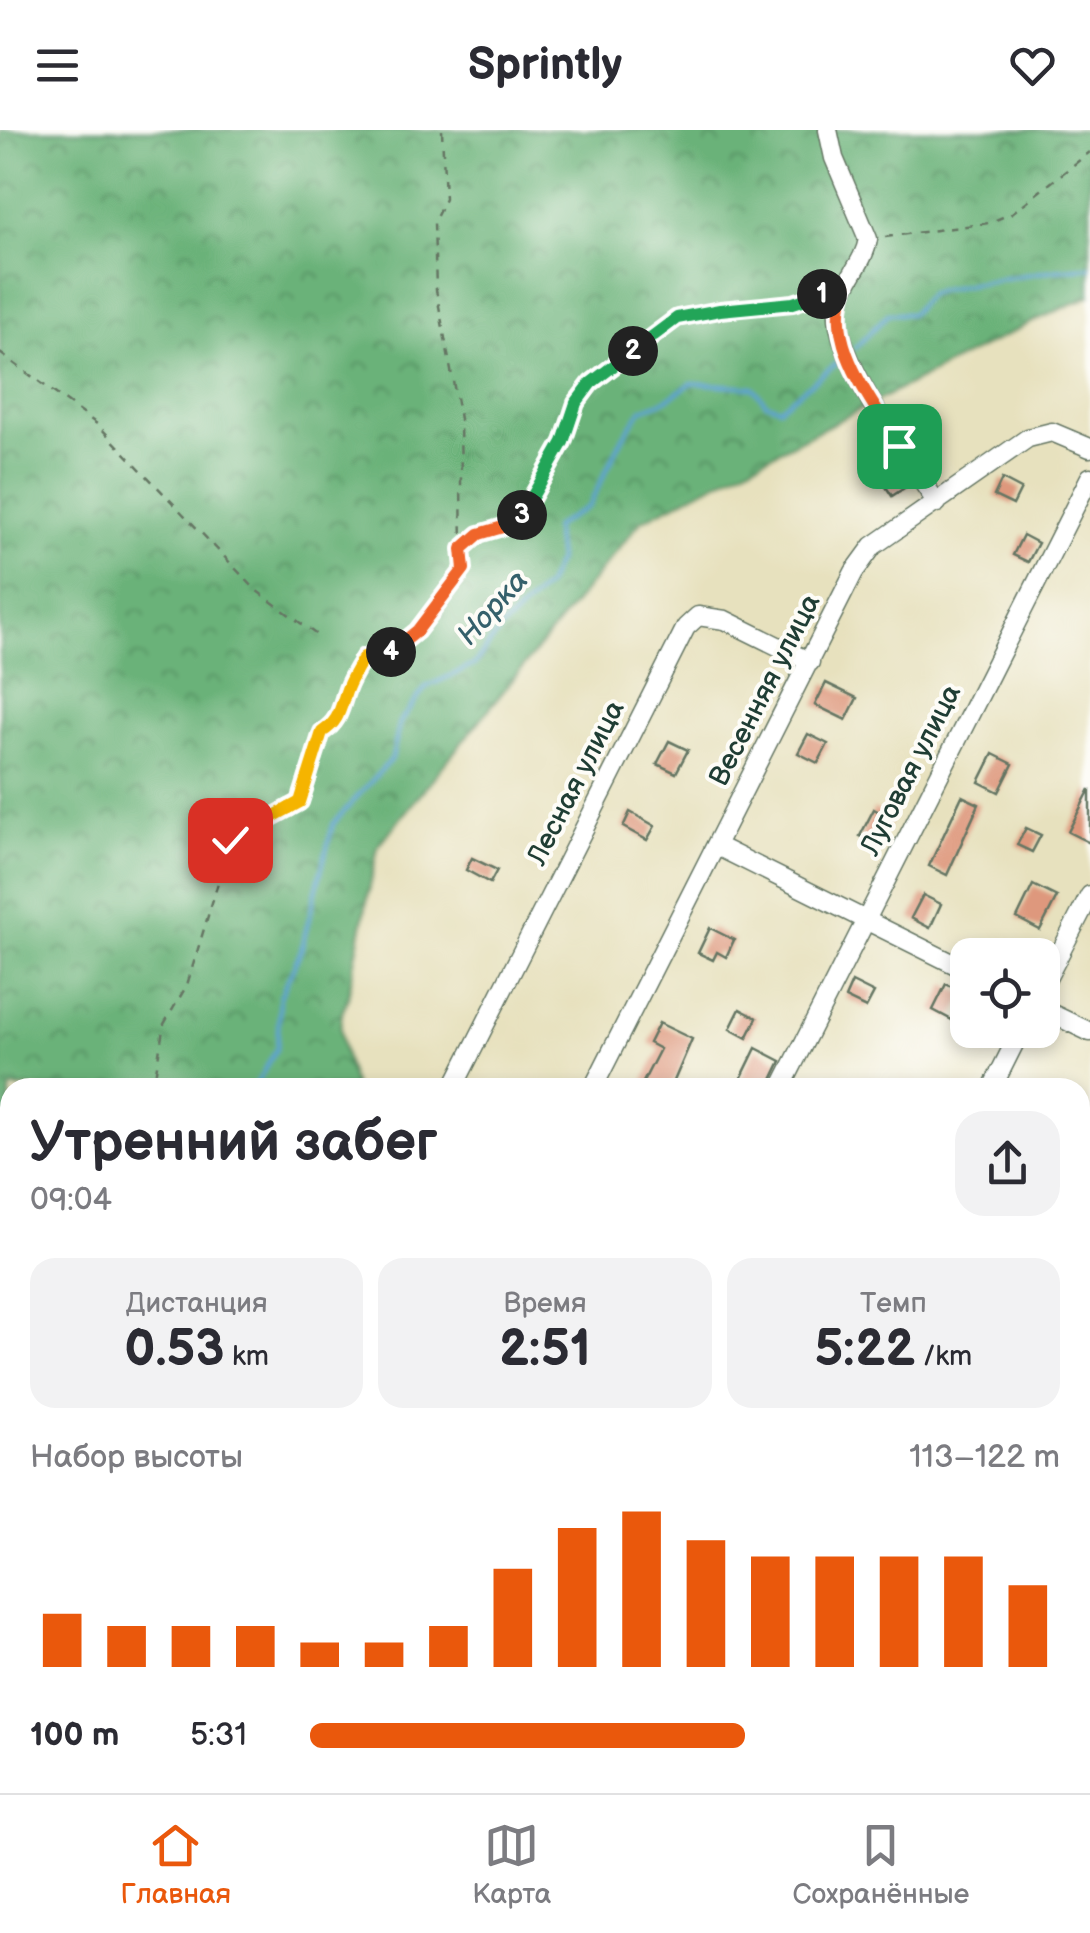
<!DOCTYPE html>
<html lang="ru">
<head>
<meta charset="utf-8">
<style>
  :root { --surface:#fff; --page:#f2f2f3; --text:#2b2b33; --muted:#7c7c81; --line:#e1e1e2; --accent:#ea580c }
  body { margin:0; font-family:"Balsamiq Sans",sans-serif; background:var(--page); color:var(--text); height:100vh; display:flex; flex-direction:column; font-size:38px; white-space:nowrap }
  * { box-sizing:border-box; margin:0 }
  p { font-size:32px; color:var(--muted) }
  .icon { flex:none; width:55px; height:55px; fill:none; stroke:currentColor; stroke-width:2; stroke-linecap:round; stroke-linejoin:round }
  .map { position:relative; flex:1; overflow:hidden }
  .panel { position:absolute; left:0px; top:948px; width:1090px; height:718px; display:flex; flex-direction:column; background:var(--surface); border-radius:30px 30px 0 0; box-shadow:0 5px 15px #0003 }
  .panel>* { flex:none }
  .controls { position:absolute; left:950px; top:808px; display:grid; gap:20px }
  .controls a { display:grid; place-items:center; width:110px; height:110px; border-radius:20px; background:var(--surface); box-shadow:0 5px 15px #0003; font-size:50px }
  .pin { position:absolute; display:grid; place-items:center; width:85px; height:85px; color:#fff; margin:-42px; border-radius:20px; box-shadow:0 5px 15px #0006 }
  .km { position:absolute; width:50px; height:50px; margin:-25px; border-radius:50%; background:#222; color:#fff; font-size:28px; line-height:50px; text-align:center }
  .round { display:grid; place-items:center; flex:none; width:105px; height:105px; border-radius:30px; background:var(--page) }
  .headline { display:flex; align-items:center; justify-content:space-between; height:170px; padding:0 30px }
  h1 { font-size:55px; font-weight:800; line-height:75px }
  .figures { display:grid; grid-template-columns:repeat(3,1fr); gap:15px; height:170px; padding:10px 30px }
  .figures div { display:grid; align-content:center; border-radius:25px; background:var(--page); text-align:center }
  .figures b { font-size:50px; font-weight:800 }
  .figures small { font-size:28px; font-weight:400 }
  .figures p { font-size:28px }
  .chart { height:280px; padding:20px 30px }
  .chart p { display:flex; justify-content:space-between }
  .chart svg { width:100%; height:180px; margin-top:10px; stroke:var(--accent); stroke-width:6 }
  ul { padding:0 30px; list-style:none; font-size:32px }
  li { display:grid; grid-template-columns:160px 120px 1fr; align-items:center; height:75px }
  li i { height:25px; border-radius:12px; background:var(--accent) }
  header { display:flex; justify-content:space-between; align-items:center; height:130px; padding:0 30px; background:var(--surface); font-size:45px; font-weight:800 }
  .tab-bar { display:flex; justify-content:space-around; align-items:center; height:140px; border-top:2px solid var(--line); background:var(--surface); font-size:28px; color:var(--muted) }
  .tab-bar a { display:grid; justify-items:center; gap:5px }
  .tab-bar .on { color:var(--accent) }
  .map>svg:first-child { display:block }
</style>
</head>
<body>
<header><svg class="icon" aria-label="menu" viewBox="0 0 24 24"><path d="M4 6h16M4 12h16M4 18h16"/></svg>Sprintly<svg class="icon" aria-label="heart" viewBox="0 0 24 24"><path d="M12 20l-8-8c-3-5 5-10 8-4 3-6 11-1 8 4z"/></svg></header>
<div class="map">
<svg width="1090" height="1663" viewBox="0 0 1090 1663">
  <defs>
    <pattern id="forest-crowns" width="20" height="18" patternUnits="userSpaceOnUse" patternTransform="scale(2.5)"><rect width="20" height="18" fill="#6ab279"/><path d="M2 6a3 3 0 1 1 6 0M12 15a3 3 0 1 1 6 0" fill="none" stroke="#579264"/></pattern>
  </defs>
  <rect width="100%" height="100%" fill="#fdfcf7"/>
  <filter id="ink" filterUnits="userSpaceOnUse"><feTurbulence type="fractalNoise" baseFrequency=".01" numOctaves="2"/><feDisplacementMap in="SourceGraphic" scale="20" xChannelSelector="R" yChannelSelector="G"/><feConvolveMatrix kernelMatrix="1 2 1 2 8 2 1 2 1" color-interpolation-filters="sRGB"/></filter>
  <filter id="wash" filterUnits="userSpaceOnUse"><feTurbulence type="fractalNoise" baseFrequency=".0048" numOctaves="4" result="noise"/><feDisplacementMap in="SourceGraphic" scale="40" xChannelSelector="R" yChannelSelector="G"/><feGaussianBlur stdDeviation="2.25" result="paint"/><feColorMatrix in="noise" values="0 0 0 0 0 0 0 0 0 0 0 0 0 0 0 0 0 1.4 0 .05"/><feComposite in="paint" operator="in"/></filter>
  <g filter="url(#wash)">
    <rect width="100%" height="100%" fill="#e7e1be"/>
    <path fill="url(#forest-crowns)" stroke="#447856" stroke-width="2.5" d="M0,0H1090V166L1034,191L641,391L378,716L347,871C332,895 347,933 354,957L10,958V1569L0,1574Z"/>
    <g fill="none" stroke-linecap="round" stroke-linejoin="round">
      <path stroke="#5da2d2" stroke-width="4" d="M855,218L888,184H911L928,164L942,159L1054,140L1090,137
        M254,958L277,918L280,867L301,820L333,694L392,628L400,592L426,557L474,535L500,500L546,456L558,430L554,397L589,376L623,307L642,279L666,270L692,253L753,257L766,273L779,278L841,230
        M0,1499L10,1492
        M525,1655L527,1663"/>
    </g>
    <g id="blocks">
      <path fill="#de987d" d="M896,335L909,355L892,366L879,346Z
        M1002,349L1021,359L1013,375L994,366Z
        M1023,405L1038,413L1028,432L1013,425Z
        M826,553L857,568L846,590L815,575Z
        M808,604L828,614L818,633L798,623Z
        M669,611L688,620L676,643L657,634Z
        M993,624L1013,634L999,662L979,652Z
        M1090,659V713L1068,702Z
        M962,666L979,674L947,745L929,736Z
        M874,679L892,689L879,715L860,706Z
        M630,682L655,696L647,710L623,697Z
        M1026,698L1041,705L1032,722L1017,715Z
        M472,728L497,740L490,753L466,740Z
        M1033,755L1057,767L1040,800L1017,788Z
        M923,765L941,774L930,798L911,788Z
        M710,798L734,810L726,827L717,822L713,830L698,823Z
        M852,852L874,863L866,878L845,868Z
        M946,854L965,864L952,890L933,880Z
        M740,879L757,888L747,908L730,899Z
        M659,893L692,909L671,958H640L660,919L649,913Z
        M756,918L781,931L768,958H749L739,953Z"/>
    </g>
  </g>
  <g filter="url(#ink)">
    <use href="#blocks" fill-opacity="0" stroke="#657664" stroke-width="2.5"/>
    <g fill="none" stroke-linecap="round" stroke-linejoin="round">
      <defs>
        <path id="minor" d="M828,0L834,28L868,109C864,135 840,154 838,180C834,229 909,331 937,373
          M717,716L968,841
          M1042,858L1090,765
          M1042,879L1090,902
          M453,958L686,497L698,486L725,490L810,532
          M593,958L854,442L873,416L1028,308L1052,302L1090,318
          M781,958L1090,347
          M992,958L1021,900
          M1080,1111L1090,1092
          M1080,1367L1090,1372
          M1080,1458L1090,1438
          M130,1655L146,1663
          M254,1655L257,1663
          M425,1655L428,1663
          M613,1655L615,1663
          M926,1655L942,1663
          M233,1663L237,1655
          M797,1663L800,1655
          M976,1663L980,1655"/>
      </defs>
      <use href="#minor" stroke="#657664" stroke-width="21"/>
      <path stroke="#657664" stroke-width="2.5" stroke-dasharray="8 8" stroke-linecap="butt" d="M442,0L445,69L434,92L436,160L460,289L462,418
        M885,107L989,93L1012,83L1090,22
        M0,223L97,294L257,461L321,508
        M153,958L164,894L187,855L231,710L301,672L322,603L333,595L343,578L347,560L363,527L395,521L417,501L464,439L462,419L479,403L513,394L527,381L563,312L576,273L591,253L677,188L721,180L793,173L826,162
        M0,1327L10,1325
        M0,1347L10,1338"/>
      <use href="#minor" stroke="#fff" stroke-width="18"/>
    </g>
  </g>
  <g fill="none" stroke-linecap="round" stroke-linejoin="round" filter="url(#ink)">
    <defs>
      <path id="split-1" d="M822,164L846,156C822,211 872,269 899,316"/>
      <path id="split-2" d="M633,221L677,188L720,180L793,173L822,164"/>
      <path id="split-3" d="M522,385L563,312L576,273L591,253L633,221"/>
      <path id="split-4" d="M391,522L417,501L464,439L462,419L479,404L513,394L522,385"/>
      <path id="split-5" d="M289,678L300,672L322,602C340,591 340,578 347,559C351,548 358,537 364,527L391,522"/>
      <path id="split-6" d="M230,710L289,678"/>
    </defs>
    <use href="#split-1" stroke="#fff" stroke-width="20"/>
    <use href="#split-2" stroke="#fff" stroke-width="20"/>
    <use href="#split-3" stroke="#fff" stroke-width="20"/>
    <use href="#split-4" stroke="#fff" stroke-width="20"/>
    <use href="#split-5" stroke="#fff" stroke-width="20"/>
    <use href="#split-6" stroke="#fff" stroke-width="20"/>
    <use href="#split-1" stroke="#f0652b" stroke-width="12"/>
    <use href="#split-2" stroke="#22a559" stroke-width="12"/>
    <use href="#split-3" stroke="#22a559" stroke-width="12"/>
    <use href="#split-4" stroke="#f0652b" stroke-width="12"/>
    <use href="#split-5" stroke="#f5b400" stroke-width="12"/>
    <use href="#split-6" stroke="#f5b400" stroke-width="12"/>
  </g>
  <g text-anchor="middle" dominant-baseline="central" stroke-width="8" stroke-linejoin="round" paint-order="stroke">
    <g font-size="28" fill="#1f3d34" stroke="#fdfcf7">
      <text transform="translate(765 560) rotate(-63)">Весенняя улица</text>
      <text transform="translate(911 640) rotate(-63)">Луговая улица</text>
      <text transform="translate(576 653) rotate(-63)">Лесная улица</text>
    </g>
    <g font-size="30" font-style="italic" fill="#35606b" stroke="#fdfcf7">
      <text transform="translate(493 478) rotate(-48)">Норка</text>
    </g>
  </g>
</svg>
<div class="controls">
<a><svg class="icon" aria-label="locate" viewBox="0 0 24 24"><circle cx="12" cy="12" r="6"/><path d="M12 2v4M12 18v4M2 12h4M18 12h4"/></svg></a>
</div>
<div class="pin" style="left:899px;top:316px;background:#1e9e55"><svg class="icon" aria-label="arrive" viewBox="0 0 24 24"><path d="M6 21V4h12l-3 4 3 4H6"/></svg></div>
<div class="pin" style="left:230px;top:710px;background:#d93025"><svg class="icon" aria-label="check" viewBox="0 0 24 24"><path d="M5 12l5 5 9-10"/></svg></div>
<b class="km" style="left:822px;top:164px">1</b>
<b class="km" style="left:633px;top:221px">2</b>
<b class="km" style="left:522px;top:385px">3</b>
<b class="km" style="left:391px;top:522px">4</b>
<section class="panel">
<div class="headline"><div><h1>Утренний забег</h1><p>09:04</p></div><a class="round"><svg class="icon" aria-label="share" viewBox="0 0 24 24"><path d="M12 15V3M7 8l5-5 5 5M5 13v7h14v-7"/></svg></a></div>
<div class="figures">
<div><p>Дистанция</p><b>0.53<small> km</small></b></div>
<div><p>Время</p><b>2:51</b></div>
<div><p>Темп</p><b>5:22<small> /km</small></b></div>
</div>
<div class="chart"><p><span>Набор высоты</span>113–122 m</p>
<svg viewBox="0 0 160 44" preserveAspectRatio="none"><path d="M5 44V31M15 44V34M25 44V34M35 44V34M45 44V38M55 44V38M65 44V34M75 44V20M85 44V10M95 44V6M105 44V13M115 44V17M125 44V17M135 44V17M145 44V17M155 44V24"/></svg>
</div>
<ul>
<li><b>100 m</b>5:31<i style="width:58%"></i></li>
</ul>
</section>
</div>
<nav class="tab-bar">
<a class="on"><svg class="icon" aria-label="home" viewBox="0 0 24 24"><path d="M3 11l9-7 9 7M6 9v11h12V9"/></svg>Главная</a>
<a><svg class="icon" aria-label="map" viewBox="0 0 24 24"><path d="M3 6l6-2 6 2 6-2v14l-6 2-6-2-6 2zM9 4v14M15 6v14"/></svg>Карта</a>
<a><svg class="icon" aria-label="saved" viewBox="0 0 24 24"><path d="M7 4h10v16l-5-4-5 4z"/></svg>Сохранённые</a>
</nav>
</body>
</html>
